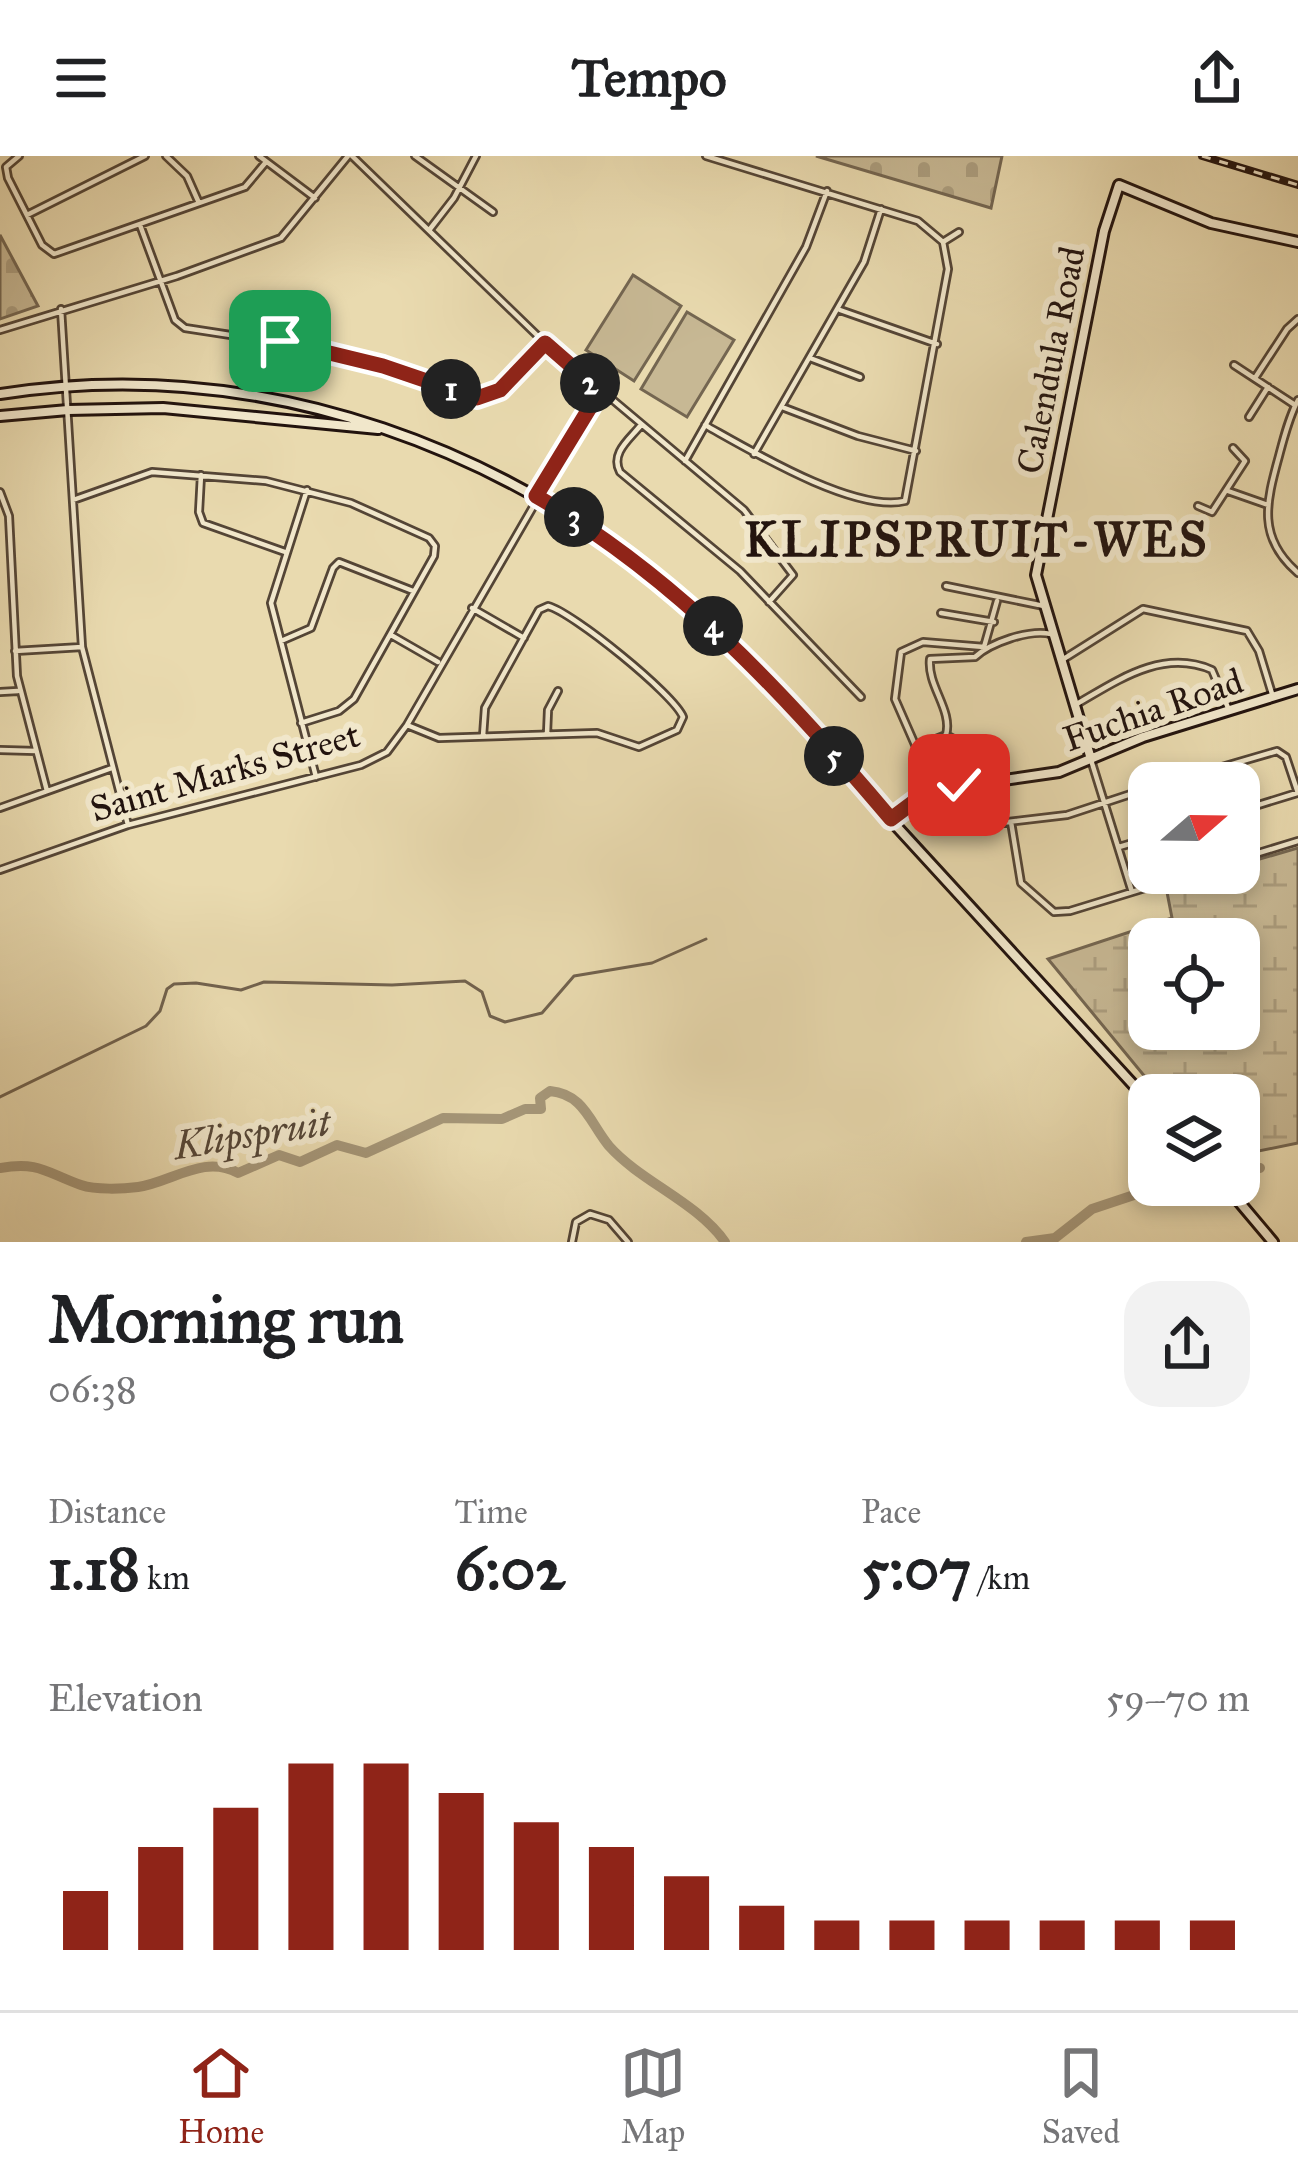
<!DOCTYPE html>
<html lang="en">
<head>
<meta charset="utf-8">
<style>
  :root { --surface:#fff; --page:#f2f2f2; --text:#202124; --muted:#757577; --line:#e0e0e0; --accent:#8f2418 }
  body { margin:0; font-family:"IM FELL Great Primer",serif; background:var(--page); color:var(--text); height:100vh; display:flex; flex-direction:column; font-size:45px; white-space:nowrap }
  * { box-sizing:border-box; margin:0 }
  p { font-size:39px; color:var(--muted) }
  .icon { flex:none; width:66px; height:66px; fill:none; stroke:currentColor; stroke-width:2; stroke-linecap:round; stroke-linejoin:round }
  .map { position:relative; height:1086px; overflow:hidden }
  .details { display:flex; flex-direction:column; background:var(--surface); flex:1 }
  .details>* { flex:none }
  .needle { width:78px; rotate:70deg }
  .fabs { position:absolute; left:1128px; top:606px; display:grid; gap:24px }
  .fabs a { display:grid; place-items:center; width:132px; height:132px; border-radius:24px; background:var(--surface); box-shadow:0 6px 18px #0003; font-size:60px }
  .pin { position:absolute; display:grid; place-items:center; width:102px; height:102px; color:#fff; margin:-51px; border-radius:24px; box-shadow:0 6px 18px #0006 }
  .km { position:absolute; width:60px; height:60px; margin:-30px; border-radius:50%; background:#222; color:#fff; font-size:33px; line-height:60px; text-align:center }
  .round { display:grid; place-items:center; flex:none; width:126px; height:126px; border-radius:36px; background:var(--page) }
  .summary { display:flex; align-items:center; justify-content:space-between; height:204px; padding:0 48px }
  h1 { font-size:66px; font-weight:700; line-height:90px }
  .figures { display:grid; grid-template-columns:repeat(3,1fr); gap:18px; height:204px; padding:12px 48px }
  .figures div { display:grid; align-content:center }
  .figures b { font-size:60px; font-weight:700 }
  .figures small { font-size:33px; font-weight:400 }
  .figures p { font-size:33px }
  .chart { height:336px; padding:24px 48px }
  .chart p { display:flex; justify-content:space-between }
  .chart svg { width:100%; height:216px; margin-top:12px; stroke:var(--accent); stroke-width:6 }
  header { display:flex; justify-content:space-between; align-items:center; height:156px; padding:0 48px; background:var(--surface); font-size:54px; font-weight:700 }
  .menu { display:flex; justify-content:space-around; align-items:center; height:168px; border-top:3px solid var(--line); background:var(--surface); font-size:33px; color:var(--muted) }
  .menu a { display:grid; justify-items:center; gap:6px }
  .menu .selected { color:var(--accent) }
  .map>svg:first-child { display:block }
</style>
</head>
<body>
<header><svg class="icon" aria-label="menu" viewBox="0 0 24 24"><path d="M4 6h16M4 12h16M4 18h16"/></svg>Tempo<svg class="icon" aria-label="share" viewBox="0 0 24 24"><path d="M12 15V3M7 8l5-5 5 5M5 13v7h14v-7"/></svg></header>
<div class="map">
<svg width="1298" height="1086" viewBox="0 0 1298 1086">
  <defs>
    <pattern id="wetland-marsh" width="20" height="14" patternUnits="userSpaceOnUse" patternTransform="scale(3)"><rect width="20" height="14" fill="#c7b894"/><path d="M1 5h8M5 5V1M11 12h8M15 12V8" fill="none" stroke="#ab9d7e"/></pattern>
    <pattern id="cemetery-stones" width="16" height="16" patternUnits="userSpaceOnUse" patternTransform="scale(3)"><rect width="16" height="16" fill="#c7b894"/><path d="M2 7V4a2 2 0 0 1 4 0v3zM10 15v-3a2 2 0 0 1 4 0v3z" fill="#ab9d7e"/></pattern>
  </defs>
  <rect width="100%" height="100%" fill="#e9daaf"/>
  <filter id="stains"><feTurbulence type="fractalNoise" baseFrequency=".00167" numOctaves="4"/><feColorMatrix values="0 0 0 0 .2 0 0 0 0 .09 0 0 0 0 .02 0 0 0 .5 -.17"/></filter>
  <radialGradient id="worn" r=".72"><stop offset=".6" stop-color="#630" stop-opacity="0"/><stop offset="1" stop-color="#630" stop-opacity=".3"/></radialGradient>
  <path fill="url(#wetland-marsh)" stroke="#746651" stroke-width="3" fill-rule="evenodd" d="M1298,692V987L1239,999V939H1160L1048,803L1172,762L1166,731L1213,717H1239V709ZM1149,783H1239V873H1149Z"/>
  <path fill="url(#cemetery-stones)" stroke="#746651" stroke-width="3" d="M816,0H1002L991,52Z
    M0,79L38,150L0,163Z"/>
  <path fill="#c7b894" stroke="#746651" stroke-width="3" d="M633,119L681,150L634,225L586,194Z
    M687,156L734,184L687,261L641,233Z"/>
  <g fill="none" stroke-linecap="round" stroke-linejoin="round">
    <path stroke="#71624e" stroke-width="3" d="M0,941L146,870L160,855L167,833L174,828L196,827L241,834L264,826L392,829L465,825L482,836L490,860L505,866L542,857L574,820L652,807L706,783"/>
    <path stroke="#a59678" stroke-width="10" d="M0,1012C39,1005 47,1017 81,1029C96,1034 122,1033 138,1031C172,1026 204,998 238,1017L279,999L300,1006L337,989L366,997L443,962L502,963L525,953H541L540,942L550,935C584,938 590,967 609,990C641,1026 697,1046 725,1086
      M1239,1013L1260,1012
      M1026,1086L1055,1082L1092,1053L1164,1029"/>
    <defs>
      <path id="street" d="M19,0L6,11L8,22L42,89L54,98L245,31L266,6
        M166,0L187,20L199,47
        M259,0L315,42
        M352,0L545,187L744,354L793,419L769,446
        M415,0L493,56
        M27,59L145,0
        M140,69L175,164L185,172L302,190L394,214L477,242L499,234L545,187
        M430,73L454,42L476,0
        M943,86L959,76
        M61,153L82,491L128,669
        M840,154L937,188
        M0,174L177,120L281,82L348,0
        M810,202L860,221
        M1234,209L1295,249
        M1255,222L1287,173L1298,163
        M1298,244C1289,261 1284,281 1279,300C1266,347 1257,382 1298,417
        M782,251L858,280L916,295
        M1249,261L1268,231
        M641,269C630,283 610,297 620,316L740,415L861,541
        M705,269C750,294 854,357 905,345L948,113L943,86L918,65L706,0
        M754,298L864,106L881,53
        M685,305L806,91L827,35
        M201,319L199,356L203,367L285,396
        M307,334L271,447L316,621
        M1228,335L1268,349
        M0,336L9,360L17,520L47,635
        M73,344L152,316L266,325L351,347L429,382L435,390L434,400L354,543L339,555L301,567
        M1198,350L1212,356L1245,305L1233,292
        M946,430L1044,450
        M472,452L524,482
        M941,457L994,466
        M391,479L438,506
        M281,485L311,472L333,412L339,406L413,435
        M984,491L997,445
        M15,495L82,491
        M1062,504L1143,453L1247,475L1259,495L1273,541
        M0,536L18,535
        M1075,549C1117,525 1162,492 1212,514L1229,554
        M407,569L439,582L597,577L639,591L677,574L683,561C674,538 572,456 548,450L539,454L485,552L483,580
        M547,578L548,554L558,535
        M946,579L961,587
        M916,591L895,543L901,496L923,486L984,491
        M0,594L36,595
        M1091,604L1132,736
        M1167,627L1277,595L1286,601L1298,637
        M935,634L916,591L946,579C953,554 927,530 930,503L975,501C990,487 1029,473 1051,478
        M0,652L112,612
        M1239,655L1297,637
        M1011,666L1021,727L1054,756L1070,755L1194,717
        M974,670L1067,659L1149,632
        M1119,691L1149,682
        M1239,703L1298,685
        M0,714L128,669L361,609L387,596L407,569L600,235
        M572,1086L576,1066L590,1058L609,1064L628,1086"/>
      <path id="secondary" d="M0,238C263,197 521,293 714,471L1149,946
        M0,260L68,254L163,252L378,273
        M1091,603L1036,419L1104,75L1119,29L1211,67L1298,86
        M891,663L935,634L1059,616L1143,581L1298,533
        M1225,1029L1273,1086"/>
    </defs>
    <use href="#street" stroke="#544536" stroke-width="10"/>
    <use href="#secondary" stroke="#22130e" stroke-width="14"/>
    <use href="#street" stroke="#f1e7cb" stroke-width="4.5"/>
    <use href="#secondary" stroke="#f1e7cb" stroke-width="8"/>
    <defs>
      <path id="rail" d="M1202,0L1298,29"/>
    </defs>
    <use href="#rail" stroke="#22130e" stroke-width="8"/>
    <use href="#rail" stroke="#f1e7cb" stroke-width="3" stroke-dasharray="9" stroke-linecap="butt"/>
  </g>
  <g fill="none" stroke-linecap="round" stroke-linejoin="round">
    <defs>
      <path id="route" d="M280,185L383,210L477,242L500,234L545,187L600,235L536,340C677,421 787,540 891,663L923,639L959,629"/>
    </defs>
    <use href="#route" stroke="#fff" stroke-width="24"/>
    <use href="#route" stroke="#8f2418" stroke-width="15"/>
  </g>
  <g text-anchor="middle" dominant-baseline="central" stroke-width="12" stroke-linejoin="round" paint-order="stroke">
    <g font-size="36" fill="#22130e" stroke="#f1e7cb">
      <text transform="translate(1051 204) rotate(-79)">Calendula Road</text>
      <text transform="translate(1153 554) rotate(-19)">Fuchia Road</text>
      <text transform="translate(225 616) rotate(-16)">Saint Marks Street</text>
    </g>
    <g font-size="39" font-style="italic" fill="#564738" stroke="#f1e7cb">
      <text transform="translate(252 978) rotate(-9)">Klipspruit</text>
    </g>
    <g font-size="48" font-weight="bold" letter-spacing="3" fill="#22130e" stroke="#f1e7cb">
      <text x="977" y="383">KLIPSPRUIT-WES</text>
    </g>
  </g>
  <rect width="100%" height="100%" filter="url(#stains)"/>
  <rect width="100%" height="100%" fill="url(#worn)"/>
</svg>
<div class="fabs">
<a><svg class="needle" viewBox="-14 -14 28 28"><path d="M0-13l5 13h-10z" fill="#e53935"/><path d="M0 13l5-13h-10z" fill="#757577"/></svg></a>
<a><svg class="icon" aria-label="locate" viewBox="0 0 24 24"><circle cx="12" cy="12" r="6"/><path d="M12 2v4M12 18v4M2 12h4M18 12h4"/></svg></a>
<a><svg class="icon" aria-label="layers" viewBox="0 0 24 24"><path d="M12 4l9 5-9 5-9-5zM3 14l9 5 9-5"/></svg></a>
</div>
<div class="pin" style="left:280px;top:185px;background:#1e9e55"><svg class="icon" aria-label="arrive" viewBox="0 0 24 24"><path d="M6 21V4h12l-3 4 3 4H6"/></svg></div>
<div class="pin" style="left:959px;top:629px;background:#d93025"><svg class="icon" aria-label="check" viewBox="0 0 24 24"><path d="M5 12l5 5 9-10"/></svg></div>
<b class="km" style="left:451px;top:233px">1</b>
<b class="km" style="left:590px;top:227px">2</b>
<b class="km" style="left:574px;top:361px">3</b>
<b class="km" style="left:713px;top:470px">4</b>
<b class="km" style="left:834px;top:600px">5</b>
</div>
<section class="details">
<div class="summary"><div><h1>Morning run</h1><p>06:38</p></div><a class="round"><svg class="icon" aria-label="share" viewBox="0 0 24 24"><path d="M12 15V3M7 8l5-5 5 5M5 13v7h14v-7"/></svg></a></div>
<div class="figures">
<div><p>Distance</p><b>1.18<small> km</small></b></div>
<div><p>Time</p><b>6:02</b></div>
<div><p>Pace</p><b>5:07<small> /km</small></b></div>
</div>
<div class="chart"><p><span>Elevation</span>59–70 m</p>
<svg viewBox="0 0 160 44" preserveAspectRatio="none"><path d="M5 44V32M15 44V23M25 44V15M35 44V6M45 44V6M55 44V12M65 44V18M75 44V23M85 44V29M95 44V35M105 44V38M115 44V38M125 44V38M135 44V38M145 44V38M155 44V38"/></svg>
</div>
</section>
<nav class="menu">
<a class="selected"><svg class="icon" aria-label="home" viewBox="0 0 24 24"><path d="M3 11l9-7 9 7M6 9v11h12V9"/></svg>Home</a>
<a><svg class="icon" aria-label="map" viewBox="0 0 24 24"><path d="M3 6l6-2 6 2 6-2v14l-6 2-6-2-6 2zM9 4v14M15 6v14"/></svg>Map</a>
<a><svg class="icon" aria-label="saved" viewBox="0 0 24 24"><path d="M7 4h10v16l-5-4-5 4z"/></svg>Saved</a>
</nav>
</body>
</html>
